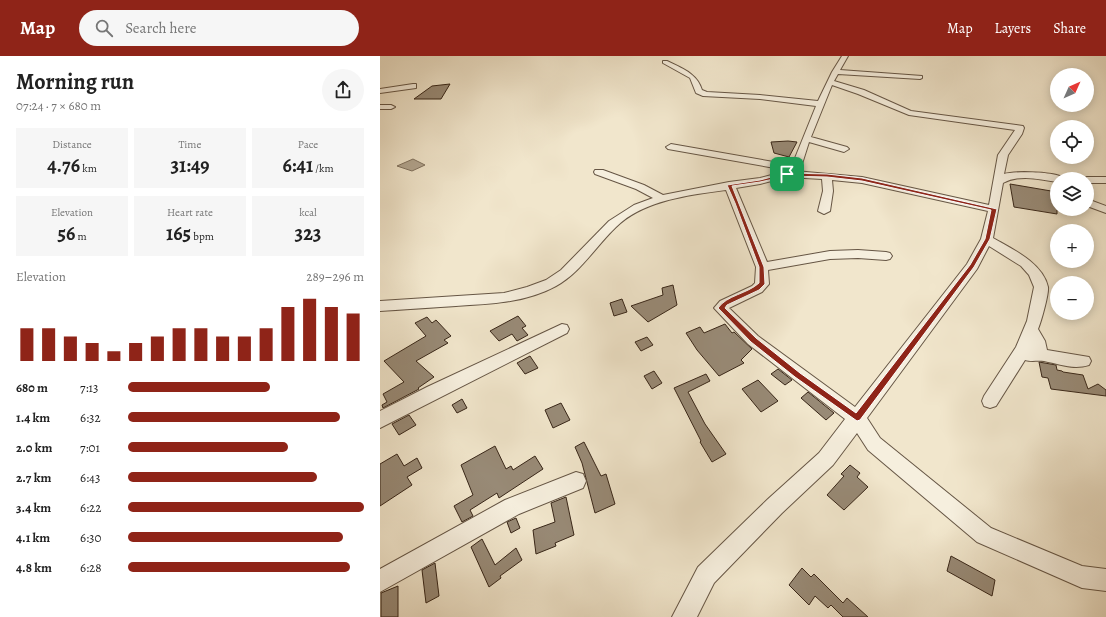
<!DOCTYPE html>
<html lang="en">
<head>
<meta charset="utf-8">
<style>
  :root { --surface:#fff; --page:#f6f6f6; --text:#222; --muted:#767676; --accent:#8f2418 }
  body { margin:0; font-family:Alegreya,serif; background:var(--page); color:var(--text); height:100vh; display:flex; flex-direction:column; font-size:15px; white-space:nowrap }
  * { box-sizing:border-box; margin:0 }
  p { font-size:13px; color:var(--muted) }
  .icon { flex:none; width:22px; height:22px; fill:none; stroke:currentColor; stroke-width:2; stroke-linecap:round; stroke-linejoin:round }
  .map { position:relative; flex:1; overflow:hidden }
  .sheet { display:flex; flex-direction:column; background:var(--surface); width:380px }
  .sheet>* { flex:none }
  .needle { width:26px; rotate:45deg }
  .buttons { position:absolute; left:670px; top:12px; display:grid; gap:8px }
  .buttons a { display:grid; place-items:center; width:44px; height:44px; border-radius:50%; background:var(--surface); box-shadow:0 2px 10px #0003; font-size:20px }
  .pin { position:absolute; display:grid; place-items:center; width:34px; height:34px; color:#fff; margin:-17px; border-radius:8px; box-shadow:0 2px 6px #0006 }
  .round { display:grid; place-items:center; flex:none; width:42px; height:42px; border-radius:21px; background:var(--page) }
  .head { display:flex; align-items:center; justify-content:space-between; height:68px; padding:0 16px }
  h1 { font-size:22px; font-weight:700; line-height:30px }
  .figures { display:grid; grid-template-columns:repeat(3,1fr); gap:6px; height:68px; padding:4px 16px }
  .figures div { display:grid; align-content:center; border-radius:0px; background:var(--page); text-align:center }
  .figures b { font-size:20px; font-weight:700 }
  .figures small { font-size:11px; font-weight:400 }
  .figures p { font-size:11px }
  .chart { height:112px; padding:8px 16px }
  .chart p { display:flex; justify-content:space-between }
  .chart svg { width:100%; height:72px; margin-top:4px; stroke:var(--accent); stroke-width:6 }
  ul { padding:0 16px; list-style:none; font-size:13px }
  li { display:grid; grid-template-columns:64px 48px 1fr; align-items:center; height:30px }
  li i { height:10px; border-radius:5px; background:var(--accent) }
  header { display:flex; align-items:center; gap:24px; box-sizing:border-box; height:56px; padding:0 20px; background:var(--accent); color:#fff }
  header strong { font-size:19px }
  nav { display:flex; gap:22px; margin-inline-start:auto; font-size:14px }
  .search { width:280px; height:36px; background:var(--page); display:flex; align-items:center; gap:10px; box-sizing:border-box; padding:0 14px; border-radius:22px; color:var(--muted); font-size:15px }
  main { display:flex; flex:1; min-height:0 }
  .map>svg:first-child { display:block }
</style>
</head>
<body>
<header>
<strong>Map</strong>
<div class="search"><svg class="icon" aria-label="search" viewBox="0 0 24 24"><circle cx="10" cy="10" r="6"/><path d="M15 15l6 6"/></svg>Search here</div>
<nav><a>Map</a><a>Layers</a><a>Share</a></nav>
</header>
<main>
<section class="sheet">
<div class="head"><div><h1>Morning run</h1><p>07:24 · 7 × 680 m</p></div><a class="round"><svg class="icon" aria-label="share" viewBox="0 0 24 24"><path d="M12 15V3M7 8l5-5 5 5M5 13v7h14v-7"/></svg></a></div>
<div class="figures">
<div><p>Distance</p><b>4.76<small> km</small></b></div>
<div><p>Time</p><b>31:49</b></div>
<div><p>Pace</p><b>6:41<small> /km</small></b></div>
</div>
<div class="figures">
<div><p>Elevation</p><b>56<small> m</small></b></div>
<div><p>Heart rate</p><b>165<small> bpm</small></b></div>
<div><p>kcal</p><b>323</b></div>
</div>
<div class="chart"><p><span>Elevation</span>289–296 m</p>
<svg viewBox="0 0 160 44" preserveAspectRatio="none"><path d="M5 44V24M15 44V24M25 44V29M35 44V33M45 44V38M55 44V33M65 44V29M75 44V24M85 44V24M95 44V29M105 44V29M115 44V24M125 44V11M135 44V6M145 44V11M155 44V15"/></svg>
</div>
<ul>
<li><b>680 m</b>7:13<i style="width:60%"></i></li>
<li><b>1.4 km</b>6:32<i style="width:90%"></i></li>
<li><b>2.0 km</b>7:01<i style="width:68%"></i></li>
<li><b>2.7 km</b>6:43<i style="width:80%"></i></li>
<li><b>3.4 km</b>6:22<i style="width:100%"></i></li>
<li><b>4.1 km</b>6:30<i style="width:91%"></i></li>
<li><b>4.8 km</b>6:28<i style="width:94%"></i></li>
</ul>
</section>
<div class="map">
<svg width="726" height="561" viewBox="0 0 726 561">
  <rect width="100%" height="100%" fill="#f1e6cc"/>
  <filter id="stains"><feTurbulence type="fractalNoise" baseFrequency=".005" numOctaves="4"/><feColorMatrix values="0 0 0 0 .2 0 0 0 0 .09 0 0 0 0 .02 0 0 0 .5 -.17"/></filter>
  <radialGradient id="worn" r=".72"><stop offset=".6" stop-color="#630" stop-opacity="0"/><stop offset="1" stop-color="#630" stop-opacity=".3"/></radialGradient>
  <path fill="#b2a58f" stroke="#81725f" d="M33,103L45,109L32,115L17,110Z"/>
  <path fill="#988a76" stroke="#382618" d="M70,28L61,43H34L52,30Z
    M408,85L417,86L409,101L394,97L391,86Z
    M630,128L677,136V158L634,151Z
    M293,229L297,249L268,266L251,250L283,239L282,232Z
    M242,243L247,256L234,260L230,247Z
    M138,260L146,270L142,272L148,279L137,285L132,278L119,285L110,275Z
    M47,261L52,267L56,264L71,280L64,284L68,287L36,305L54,321L38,332L39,333L3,352L2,349L7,346L3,338L24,326L4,305L46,280L35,267Z
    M345,268L352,277L354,276L372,293L361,304L364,307L339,320L317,294L306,277L320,271L324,277Z
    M267,281L273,289L261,295L255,286Z
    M150,300L158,312L145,318L137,307Z
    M659,306L676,309L677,314L682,315L683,316L703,319L708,333L718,328L726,334V340L671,333L668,322L662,321Z
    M398,313L412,324L405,329L391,318Z
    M274,315L282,327L272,333L264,320Z
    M326,318L330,325L308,336L325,368L346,398L332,406L320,386L321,385L294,332Z
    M378,324L398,345L381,356L362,333Z
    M428,336L454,357L446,364L421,342Z
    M82,343L87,352L77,357L72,349Z
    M181,347L190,364L173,372L165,354Z
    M29,359L36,369L19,379L12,368Z
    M204,386L221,420L226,418L235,448L215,457L202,407L195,391Z
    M115,390L126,413L131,410L133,414L155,400L163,413L119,442L117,437L90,454L93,460L82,466L74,450L93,439L81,409Z
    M17,398L24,410L37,402L42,412L27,421L32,429L0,450V408Z
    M470,409L480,417L477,421L488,431L464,454L447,439L464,420L461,418Z
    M186,441L194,479L175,487L176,490L156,498L153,474L175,466L171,447Z
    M136,462L140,472L131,477L127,466Z
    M102,483L115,509L136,492L142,504L120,520L121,522L109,531L91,491Z
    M571,500L615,524L612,540L567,515Z
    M55,507L59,540L46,547L42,514Z
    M422,512L431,521L434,518L463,547L467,542L488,561H463L451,549L448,552L435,540L429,549L409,529Z
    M18,530V561H1V537Z"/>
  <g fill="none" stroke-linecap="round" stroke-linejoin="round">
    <defs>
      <path id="minor" d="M462,0H468L460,14L542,20V22L540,23L458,18L454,25L484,34L531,55L643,70L644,72L642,78L628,99L624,118C635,115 678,115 685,123H677V126C659,123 639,118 623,127L613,182C632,193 663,207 668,231C669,238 661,266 658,273L665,285L667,294L709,301L711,305L709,309C693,314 679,308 664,305C657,304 652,306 645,304L616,350L610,352L604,350L602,345L604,340L636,291L647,265L654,231L649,219L641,210L609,190L597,213L487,362L500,382L611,472L702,510L726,513V535L702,532L597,486L488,394L477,377L453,409L402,457L334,527L317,561H292L318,511L388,443L439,397L465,363L368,288L334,252L340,245L372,230L375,227L376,211L346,134C310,139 263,144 236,171C216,190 200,217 176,230C145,247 109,248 76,250C50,252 25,253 0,255V245L124,237L147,231L166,224L181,214L229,165L254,149L273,142L256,133L215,118L214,116L215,114H223L264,129L283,139L349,126L380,122L403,116L406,114L288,93L286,91L291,88L411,109L413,107L436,50L380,43L323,40L316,37L310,22L283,7V5H287C301,12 317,17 322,34L327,36L380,39L438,45L452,16ZM452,29L478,38L529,59L635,74L618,99L609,149L482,121L415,115L422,108L429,86L464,96L469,93L467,91L431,81ZM407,121L442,123L443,135L438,155L444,158L450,155L453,135L452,124L482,127L608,155L601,183L587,208L475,351L378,280L349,252L382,236L389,228L388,214L450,203L478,202L506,204L510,203L512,200L510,197L506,196L478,194L450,195L387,206L356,132L380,128Z
        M33,28H36V32L0,37V33Z
        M0,49H11L15,51L11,53H0Z
        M707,121H726V127H707V123H703Z
        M707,143L726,150V157L707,150Z
        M182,268L187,269L189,273L187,277L0,372V355L47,331Z
        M196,416L203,418L206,425L203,432L139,458L0,536V513L125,444Z"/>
    </defs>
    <use href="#minor" stroke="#665645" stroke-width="2"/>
    <use href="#minor" fill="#f6efde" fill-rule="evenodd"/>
  </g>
  <path fill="#8f2418" stroke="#fff" fill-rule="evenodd" d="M407,117L447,118L482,122L617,153L610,183L594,211L480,364L477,365L415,321L371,286L338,252C347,239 367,238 379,227V211L355,147L347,129L380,124ZM407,120L447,121L482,125L611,154L605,183L590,209L476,357L420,317L376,282L345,252L347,249L379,234L385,228L384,211L352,130L380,126Z"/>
  <rect width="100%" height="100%" filter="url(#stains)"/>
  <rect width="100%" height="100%" fill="url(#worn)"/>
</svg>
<div class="buttons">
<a><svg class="needle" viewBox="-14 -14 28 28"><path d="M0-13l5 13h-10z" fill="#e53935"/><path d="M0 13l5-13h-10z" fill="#767676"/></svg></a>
<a><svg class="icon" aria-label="locate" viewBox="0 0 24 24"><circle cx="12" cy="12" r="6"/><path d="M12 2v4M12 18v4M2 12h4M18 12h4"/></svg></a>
<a><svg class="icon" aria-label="layers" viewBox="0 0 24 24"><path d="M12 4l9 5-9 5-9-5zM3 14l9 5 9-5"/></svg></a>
<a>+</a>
<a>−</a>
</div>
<div class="pin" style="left:407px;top:118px;background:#1e9e55"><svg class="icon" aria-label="arrive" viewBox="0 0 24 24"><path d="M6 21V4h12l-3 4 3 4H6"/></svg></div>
</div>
</main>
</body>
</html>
